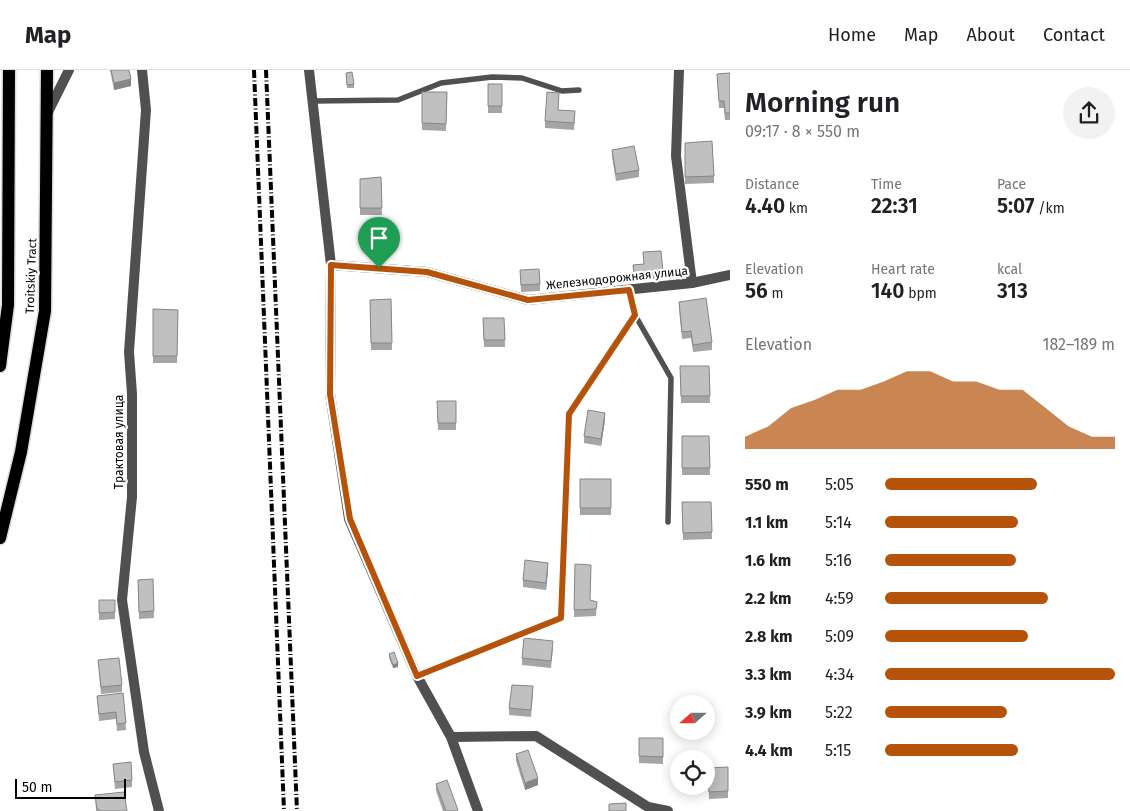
<!DOCTYPE html>
<html lang="en">
<head>
<meta charset="utf-8">
<style>
  :root { --surface:#fff; --page:#f2f2f2; --text:#202124; --muted:#757577; --line:#e0e0e0; --accent:#b45309 }
  body { margin:0; font-family:"Fira Sans",sans-serif; background:var(--page); color:var(--text); height:100vh; display:flex; flex-direction:column; font-size:19px; white-space:nowrap }
  * { box-sizing:border-box; margin:0 }
  p { font-size:16px; color:var(--muted) }
  .icon { flex:none; width:28px; height:28px; fill:none; stroke:currentColor; stroke-width:2; stroke-linecap:round; stroke-linejoin:round }
  .map { position:relative; flex:1; overflow:hidden }
  .details { display:flex; flex-direction:column; background:var(--surface); width:400px }
  .details>* { flex:none }
  .needle { width:32px; rotate:249deg }
  .tools { position:absolute; left:670px; top:625px; display:grid; gap:10px }
  .tools a { display:grid; place-items:center; width:45px; height:45px; border-radius:50%; background:var(--surface); box-shadow:0 2px 12px #0003; font-size:25px }
  .scale { position:absolute; left:15px; bottom:12px; width:111px; box-sizing:border-box; padding-left:5px; border:2px solid #000; border-top:0; font-size:14px; line-height:18px; white-space:nowrap; color:#000; -webkit-text-stroke:4px #fff; paint-order:stroke }
  .pin { position:absolute; display:grid; place-items:center; width:42px; height:42px; color:#fff; margin:-51px -21px; border-radius:50% 50% 50% 0; rotate:-45deg; box-shadow:0 0 5px #0007 }
  .pin .icon { rotate:45deg }
  .round { display:grid; place-items:center; flex:none; width:52px; height:52px; border-radius:26px; background:var(--page) }
  .headline { display:flex; align-items:center; justify-content:space-between; height:85px; padding:0 15px }
  h1 { font-size:28px; font-weight:600; line-height:38px }
  .stats { display:grid; grid-template-columns:repeat(3,1fr); gap:8px; height:85px; padding:5px 15px }
  .stats div { display:grid; align-content:center }
  .stats b { font-size:21px; font-weight:600 }
  .stats small { font-size:14px; font-weight:400 }
  .stats p { font-size:14px }
  .chart { height:140px; padding:10px 15px }
  .chart p { display:flex; justify-content:space-between }
  .chart svg { width:100%; height:90px; margin-top:5px; fill:var(--accent); opacity:.7 }
  ul { padding:0 15px; list-style:none; font-size:16px }
  li { display:grid; grid-template-columns:80px 60px 1fr; align-items:center; height:38px }
  li i { height:12px; border-radius:6px; background:var(--accent) }
  header { display:flex; align-items:center; gap:30px; box-sizing:border-box; height:70px; padding:0 25px; background:var(--surface); border-bottom:1px solid var(--line) }
  header strong { font-size:24px }
  nav { display:flex; gap:28px; margin-inline-start:auto; font-size:18px }
  main { display:flex; flex:1; min-height:0 }
  .map>svg:first-child { display:block }
</style>
</head>
<body>
<header>
<strong>Map</strong>
<nav><a>Home</a><a>Map</a><a>About</a><a>Contact</a></nav>
</header>
<main>
<div class="map">
<svg width="730" height="741" viewBox="0 0 730 741">
  <rect width="100%" height="100%" fill="#fff"/>
  <g fill="none" stroke-linecap="round" stroke-linejoin="round">
    <defs>
      <path id="primary" d="M0,296L8,235L9,0
        M0,468L21,382L45,241L47,0"/>
    </defs>
    <use href="#primary" stroke="#dbdbdb" stroke-width="15"/>
    <path stroke="#505050" stroke-width="5.5" d="M313,31L398,30L441,13L492,7L522,8L562,21L579,20
      M629,220L635,245L671,308L668,452
      M417,606L561,548L569,344L635,245"/>
    <path stroke="#505050" stroke-width="10" d="M142,0L146,40L129,282L132,324V427L122,530L144,682L159,741
      M309,0L331,195L330,324L349,449L417,606L451,667L478,741
      M679,0L676,86L692,213
      M48,42L69,0
      M331,195L427,202L528,230L692,213L730,205
      M451,667L536,666L648,737L668,741"/>
    <use href="#primary" stroke="#000" stroke-width="12"/>
    <path stroke="#000" stroke-width="4" stroke-dasharray="8 2.5 1 2.5" stroke-linecap="butt" d="M254,0L284,741
      M266,0L297,741"/>
  </g>
  <path fill="#a5a5a5" d="M110,0H129L131,16L114,20Z
    M346,3L354,14V18H347Z
    M730,3V50H725L724,38H719L717,4Z
    M488,14H502V43H488Z
    M422,22H447L446,61L422,60Z
    M559,30L558,40L575,48L574,60L545,58V51Z
    M685,73L714,106V113L685,114Z
    M612,80L639,100V107L616,111L612,87Z
    M381,107L382,145H360V109Z
    M643,182L663,201V208L634,211L633,195L644,194Z
    M520,200L540,214V221L521,222Z
    M391,229L392,280H371L370,230Z
    M679,232L712,272V280L693,282L691,268L682,269L679,239Z
    M153,239L178,240L177,293H153Z
    M483,248H504L505,277H484Z
    M680,296H709L710,333H681Z
    M437,331H456V360H438Z
    M605,350L601,376L584,373V366Z
    M682,366H709L710,405H682Z
    M580,409H611V445H580Z
    M682,432H711L712,469L683,470Z
    M575,494L590,530L597,532L596,546L574,547Z
    M548,500L546,520L523,517V510Z
    M153,509L154,548L139,549L138,510Z
    M99,530H115V549L99,550Z
    M553,578L551,598L522,595V588Z
    M389,584L398,597L393,598L389,588Z
    M98,590L122,615V622L101,624Z
    M123,623L126,660L117,661L116,649L99,651L97,626Z
    M533,623L531,647L509,645V638Z
    M639,668H663V694L639,693Z
    M516,684L538,715L525,720L516,691Z
    M113,694L132,710V717L115,719Z
    M728,697V728L709,729L708,698Z
    M436,714L458,741H443L436,721Z
    M95,725L127,741H96Z"/>
  <path fill="#868686" d="M131,9V16L114,20V13Z
    M605,343V350L601,376V369Z
    M548,493V500L546,520V513Z
    M398,593V597L393,598V595Z
    M538,708V715L525,720V713Z"/>
  <path fill="#c0c0c0" stroke="#868686" d="M111,0H129L131,9L114,13Z
    M352,2L354,14L347,15L346,3Z
    M730,3V43H725L724,31H719L717,4Z
    M488,14H502V36H488Z
    M422,22H447L446,54L422,53Z
    M547,22L559,23L558,40L575,41L574,53L545,51Z
    M712,71L714,106L685,107V73Z
    M634,76L639,100L616,104L612,80Z
    M381,107L382,138H360V109Z
    M661,181L663,201L634,204L633,195L644,194L643,182Z
    M539,199L540,214L521,215L520,200Z
    M706,228L712,272L693,275L691,261L682,262L679,232Z
    M391,229L392,273H371L370,230Z
    M153,239L178,240L177,286H153Z
    M483,248H504L505,270H484Z
    M680,296H709L710,326H681Z
    M437,331H456V353H438Z
    M588,340L605,343L601,369L584,366Z
    M682,366H709L710,398H682Z
    M580,409H611V438H580Z
    M682,432H711L712,462L683,463Z
    M525,490L548,493L546,513L523,510Z
    M575,494L591,495L590,530L597,532L596,539L574,540Z
    M153,509L154,541L139,542L138,510Z
    M99,530H115V542L99,543Z
    M524,568L553,571L551,591L522,588Z
    M394,582L398,593L393,595L389,584Z
    M119,588L122,615L101,617L98,590Z
    M512,615L533,616L531,640L509,638Z
    M123,623L126,653L117,654L116,642L99,644L97,626Z
    M639,668H663V687L639,686Z
    M528,680L538,708L525,713L516,684Z
    M131,692L132,710L115,712L113,694Z
    M728,697V721L709,722L708,698Z
    M447,710L458,740L456,741H446L436,714Z
    M124,722L127,741H101L97,739L95,725Z
    M626,733V741H609V734Z"/>
  <g fill="none" stroke-linecap="round" stroke-linejoin="round">
    <defs>
      <path id="route" d="M331,195L427,202L528,230L629,220L635,245L569,344L561,548L417,606L350,449L330,324Z"/>
    </defs>
    <use href="#route" stroke="#fff" stroke-width="10"/>
    <use href="#route" stroke="#b45309" stroke-width="6"/>
  </g>
  <g text-anchor="middle" dominant-baseline="central" stroke-width="4.5" stroke-linejoin="round" paint-order="stroke">
    <g font-size="12" fill="#000" stroke="#fff">
      <text transform="translate(31 206) rotate(-88)">Troitskiy Tract</text>
      <text transform="translate(617 208) rotate(-6)">Железнодорожная улица</text>
      <text transform="translate(119 372) rotate(-90)">Трактовая улица</text>
    </g>
  </g>
</svg>
<div class="tools">
<a><svg class="needle" viewBox="-14 -14 28 28"><path d="M0-13l5 13h-10z" fill="#e53935"/><path d="M0 13l5-13h-10z" fill="#757577"/></svg></a>
<a><svg class="icon" aria-label="locate" viewBox="0 0 24 24"><circle cx="12" cy="12" r="6"/><path d="M12 2v4M12 18v4M2 12h4M18 12h4"/></svg></a>
</div>
<div class="scale">50 m</div>
<div class="pin" style="left:379px;top:198px;background:#1e9e55"><svg class="icon" aria-label="arrive" viewBox="0 0 24 24"><path d="M6 21V4h12l-3 4 3 4H6"/></svg></div>
</div>
<section class="details">
<div class="headline"><div><h1>Morning run</h1><p>09:17 · 8 × 550 m</p></div><a class="round"><svg class="icon" aria-label="share" viewBox="0 0 24 24"><path d="M12 15V3M7 8l5-5 5 5M5 13v7h14v-7"/></svg></a></div>
<div class="stats">
<div><p>Distance</p><b>4.40<small> km</small></b></div>
<div><p>Time</p><b>22:31</b></div>
<div><p>Pace</p><b>5:07<small> /km</small></b></div>
</div>
<div class="stats">
<div><p>Elevation</p><b>56<small> m</small></b></div>
<div><p>Heart rate</p><b>140<small> bpm</small></b></div>
<div><p>kcal</p><b>313</b></div>
</div>
<div class="chart"><p><span>Elevation</span>182–189 m</p>
<svg viewBox="0 0 160 44" preserveAspectRatio="none"><path d="M0 44V38L10 33L20 24L30 20L40 15L50 15L60 11L70 6L80 6L90 11L100 11L110 15L120 15L130 24L140 33L150 38L160 38V44z"/></svg>
</div>
<ul>
<li><b>550 m</b>5:05<i style="width:66%"></i></li>
<li><b>1.1 km</b>5:14<i style="width:58%"></i></li>
<li><b>1.6 km</b>5:16<i style="width:57%"></i></li>
<li><b>2.2 km</b>4:59<i style="width:71%"></i></li>
<li><b>2.8 km</b>5:09<i style="width:62%"></i></li>
<li><b>3.3 km</b>4:34<i style="width:100%"></i></li>
<li><b>3.9 km</b>5:22<i style="width:53%"></i></li>
<li><b>4.4 km</b>5:15<i style="width:58%"></i></li>
</ul>
</section>
</main>
</body>
</html>
